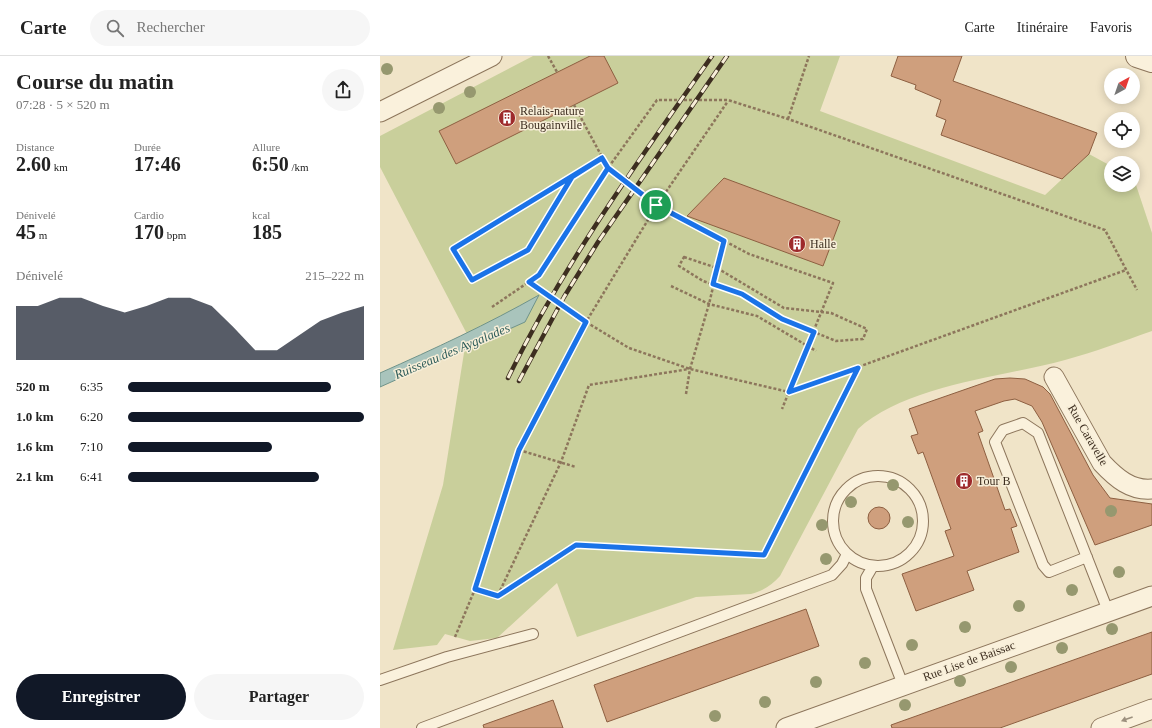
<!DOCTYPE html>
<html lang="fr">
<head>
<meta charset="utf-8">
<style>
  :root { --surface:#fff; --page:#f6f6f6; --text:#222; --muted:#767676; --line:#e0e0e0; --accent:#111827 }
  body { margin:0; font-family:Georgia,serif; background:var(--page); color:var(--text); height:100vh; display:flex; flex-direction:column; font-size:15px; white-space:nowrap }
  * { box-sizing:border-box; margin:0 }
  p { font-size:13px; color:var(--muted) }
  .icon { flex:none; width:22px; height:22px; fill:none; stroke:currentColor; stroke-width:2; stroke-linecap:round; stroke-linejoin:round }
  .map { position:relative; flex:1; overflow:hidden }
  .panel { display:flex; flex-direction:column; background:var(--surface); width:380px }
  .panel>* { flex:none }
  .needle { width:26px; rotate:40deg }
  .buttons { position:absolute; left:724px; top:12px; display:grid; gap:8px }
  .buttons a { display:grid; place-items:center; width:36px; height:36px; border-radius:50%; background:var(--surface); box-shadow:0 2px 10px #0003; font-size:20px }
  .pin { position:absolute; display:grid; place-items:center; width:34px; height:34px; color:#fff; margin:-17px; border:2px solid #fff; border-radius:50%; box-shadow:0 1px 4px #0007 }
  .round { display:grid; place-items:center; flex:none; width:42px; height:42px; border-radius:21px; background:var(--page) }
  .summary { display:flex; align-items:center; justify-content:space-between; height:68px; padding:0 16px }
  h1 { font-size:22px; font-weight:800; line-height:30px }
  .figures { display:grid; grid-template-columns:repeat(3,1fr); gap:6px; height:68px; padding:4px 16px }
  .figures div { display:grid; align-content:center }
  .figures b { font-size:20px; font-weight:800 }
  .figures small { font-size:11px; font-weight:400 }
  .figures p { font-size:11px }
  .chart { height:112px; padding:8px 16px }
  .chart p { display:flex; justify-content:space-between }
  .chart svg { width:100%; height:72px; margin-top:4px; fill:var(--accent); opacity:.7 }
  .primary-button { display:flex; gap:8px; margin-top:auto; padding:8px 16px }
  .primary-button a { flex:1; height:46px; border-radius:24px; background:var(--accent); color:#fff; font-size:16px; font-weight:800; line-height:46px; text-align:center }
  .primary-button a+a { background:var(--page); color:var(--text) }
  ul { padding:0 16px; list-style:none; font-size:13px }
  li { display:grid; grid-template-columns:64px 48px 1fr; align-items:center; height:30px }
  li i { height:10px; border-radius:5px; background:var(--accent) }
  header { display:flex; align-items:center; gap:24px; box-sizing:border-box; height:56px; padding:0 20px; background:var(--surface); border-bottom:1px solid var(--line) }
  header strong { font-size:19px }
  nav { display:flex; gap:22px; margin-inline-start:auto; font-size:14px }
  .search { width:280px; height:36px; background:var(--page); display:flex; align-items:center; gap:10px; box-sizing:border-box; padding:0 14px; border-radius:22px; color:var(--muted); font-size:15px }
  main { display:flex; flex:1; min-height:0 }
  .map>svg:first-child { display:block }
</style>
</head>
<body>
<header>
<strong>Carte</strong>
<div class="search"><svg class="icon" aria-label="search" viewBox="0 0 24 24"><circle cx="10" cy="10" r="6"/><path d="M15 15l6 6"/></svg>Rechercher</div>
<nav><a>Carte</a><a>Itinéraire</a><a>Favoris</a></nav>
</header>
<main>
<section class="panel">
<div class="summary"><div><h1>Course du matin</h1><p>07:28 · 5 × 520 m</p></div><a class="round"><svg class="icon" aria-label="share" viewBox="0 0 24 24"><path d="M12 15V3M7 8l5-5 5 5M5 13v7h14v-7"/></svg></a></div>
<div class="figures">
<div><p>Distance</p><b>2.60<small> km</small></b></div>
<div><p>Durée</p><b>17:46</b></div>
<div><p>Allure</p><b>6:50<small> /km</small></b></div>
</div>
<div class="figures">
<div><p>Dénivelé</p><b>45<small> m</small></b></div>
<div><p>Cardio</p><b>170<small> bpm</small></b></div>
<div><p>kcal</p><b>185</b></div>
</div>
<div class="chart"><p><span>Dénivelé</span>215–222 m</p>
<svg viewBox="0 0 160 44" preserveAspectRatio="none"><path d="M0 44V11L10 11L20 6L30 6L40 11L50 15L60 11L70 6L80 6L90 11L100 24L110 38L120 38L130 29L140 20L150 15L160 11V44z"/></svg>
</div>
<ul>
<li><b>520 m</b>6:35<i style="width:86%"></i></li>
<li><b>1.0 km</b>6:20<i style="width:100%"></i></li>
<li><b>1.6 km</b>7:10<i style="width:61%"></i></li>
<li><b>2.1 km</b>6:41<i style="width:81%"></i></li>
</ul>
<div class="primary-button"><a>Enregistrer</a><a>Partager</a></div>
</section>
<div class="map">
<svg width="772" height="672" viewBox="0 0 772 672">
  <rect width="100%" height="100%" fill="#f0e4c8"/>
  <path fill="#c9cf9b" d="M153,0H460L440,55L665,139L709,98L731,110V129H753L754,123L772,177V275C743,285 715,296 685,304C624,321 526,329 478,373L400,520C392,529 383,535 371,538L316,541L197,581L177,527L117,582L90,585L65,578L57,589L13,594L63,429L87,278L0,111V80Z"/>
  <path fill="#a9c4bc" stroke="#6f938a" d="M159,239L145,266L0,331V317C54,293 108,268 159,239Z"/>
  <path fill="#cf9f7d" stroke="#8d5f41" d="M210,0H224L238,27L76,108L59,75Z
    M518,0H582L573,25L717,77L709,98L682,123L561,79L566,64L556,60L561,44L535,33L536,29L511,20Z
    M344,122L460,165L443,210L307,160Z
    M630,322L645,323L663,331L670,338L713,419L730,442L772,448V469L715,489L662,366L652,350L635,343L624,345L595,355L603,375L598,377L625,454L630,453L637,470L631,472L639,496L587,515L594,534L536,555L522,518L574,500L565,475L571,473L543,396L538,398L531,380L538,378L529,353L615,323Z
    M488 462a11 11 0 1 1 22 0a11 11 0 1 1-22 0Z
    M426,553L439,590L227,666L214,629Z
    M772,576V618L620,672H512L511,669Z
    M173,644L183,672H104L103,669Z"/>
  <g fill="none" stroke-linecap="round" stroke-linejoin="round">
    <defs>
      <path id="service" d="M453 465a45 45 0 1 1 90 0a45 45 0 1 1-90 0Z
        M707,501L669,516L663,509L615,386L623,374L643,367L658,377L728,555
        M493,510L486,522V533L523,629
        M0,624L67,601L153,578
        M42,672L452,519L462,508L467,498"/>
      <path id="minor" d="M0,56L112,0
        M674,321L722,407C736,422 751,435 772,433
        M406,672L772,540
        M721,672L772,653"/>
      <path id="tertiary" d="M757,0L772,5"/>
    </defs>
    <use href="#service" stroke="#8d765c" stroke-width="12"/>
    <use href="#minor" stroke="#8d765c" stroke-width="21"/>
    <use href="#tertiary" stroke="#8d765c" stroke-width="24"/>
    <path stroke="#8d765c" stroke-width="2.5" stroke-dasharray="3 2" stroke-linecap="butt" d="M168,0L177,16
      M194,49L228,112L277,149L369,198L453,227L402,353
      M408,63L429,0
      M192,121L148,194L92,224L73,193L222,102
      M304,201L337,212L404,252L451,257L487,273L483,283L456,285L402,263L361,238L323,225L299,210Z
      M149,226L206,266L249,292L310,313L409,336L746,214
      M291,230L329,248L377,260L436,295
      M112,251L159,219L228,112L277,44H348L408,63L725,174L757,234
      M306,338L310,313L329,248L344,185
      M139,394L196,411
      M95,533L118,540L197,489L384,499L477,313
      M118,539L181,406L209,329L309,313
      M75,581L95,533L139,394L206,266L277,149L348,45"/>
    <use href="#service" stroke="#faf1dc" stroke-width="10"/>
    <use href="#minor" stroke="#faf1dc" stroke-width="19"/>
    <use href="#tertiary" stroke="#faf1dc" stroke-width="22"/>
    <defs>
      <path id="rail" d="M128,322C184,207 259,104 332,0
        M139,325L184,241L218,186L347,0"/>
    </defs>
    <use href="#rail" stroke="#3d2e20" stroke-width="4.5"/>
    <use href="#rail" stroke="#f7eed8" stroke-width="3" stroke-dasharray="9" stroke-linecap="butt"/>
  </g>
  <g fill="#96986f">
    <circle cx="7" cy="13" r="6"/>
    <circle cx="90" cy="36" r="6"/>
    <circle cx="59" cy="52" r="6"/>
    <circle cx="513" cy="429" r="6"/>
    <circle cx="471" cy="446" r="6"/>
    <circle cx="731" cy="455" r="6"/>
    <circle cx="528" cy="466" r="6"/>
    <circle cx="442" cy="469" r="6"/>
    <circle cx="446" cy="503" r="6"/>
    <circle cx="739" cy="516" r="6"/>
    <circle cx="692" cy="534" r="6"/>
    <circle cx="639" cy="550" r="6"/>
    <circle cx="585" cy="571" r="6"/>
    <circle cx="732" cy="573" r="6"/>
    <circle cx="532" cy="589" r="6"/>
    <circle cx="682" cy="592" r="6"/>
    <circle cx="485" cy="607" r="6"/>
    <circle cx="631" cy="611" r="6"/>
    <circle cx="580" cy="625" r="6"/>
    <circle cx="436" cy="626" r="6"/>
    <circle cx="385" cy="646" r="6"/>
    <circle cx="525" cy="649" r="6"/>
    <circle cx="335" cy="660" r="6"/>
  </g>
  <defs><path id="oneway-solid" d="M-6-.8H1V-3.2L6.5 0L1 3.2V.8H-6Z"/></defs>
  <use fill="#9c907e" href="#oneway-solid" transform="translate(747 663) rotate(160)"/>
  <g fill="none" stroke-linecap="round" stroke-linejoin="round">
    <defs>
      <path id="route" d="M276,149L228,112L222,102L73,193L92,224L148,194L192,121L222,102L228,112L159,219L149,226L206,266L139,394L95,533L118,540L196,489L384,499L478,312L409,336L434,276L402,263L362,238L333,228L344,185L276,149"/>
    </defs>
    <use href="#route" stroke="#fff" stroke-width="8"/>
    <use href="#route" stroke="#1a73e8" stroke-width="5"/>
  </g>
  <defs>
    <symbol id="building-disc" viewBox="-11 -11 22 22"><circle r="9.5" fill="#9e2a2b" stroke="#f7eed8"/><path d="M-4-6H4V6H1V3H-1V6H-4ZM-2.5-4.3h1.7v1.8h-1.7ZM.8-4.3h1.7v1.8H.8ZM-2.5-1h1.7V.8h-1.7ZM.8-1h1.7V.8H.8Z" fill="#fff"/></symbol>
  </defs>
  <g fill-rule="evenodd">
    <use href="#building-disc" x="117" y="52" width="20" height="20"/>
    <use href="#building-disc" x="407" y="178" width="20" height="20"/>
    <use href="#building-disc" x="574" y="415" width="20" height="20"/>
  </g>
  <g text-anchor="middle" dominant-baseline="central" stroke-width="3" stroke-linejoin="round" paint-order="stroke">
    <g font-size="12" fill="#3d2e20" stroke="#f7eed8" text-anchor="start">
      <text x="140" y="55">Relais-nature<tspan x="140" dy="14">Bougainville</tspan></text>
      <text x="430" y="188">Halle</text>
      <text x="597" y="425">Tour B</text>
    </g>
    <g font-size="12" fill="#3d2e20" stroke="#f7eed8">
      <text transform="translate(708 379) rotate(60)">Rue Caravelle</text>
      <text transform="translate(589 605) rotate(-20)">Rue Lise de Baissac</text>
    </g>
    <g font-size="13" font-style="italic" fill="#2f5d5a" stroke="#f7eed8">
      <text transform="translate(72 295) rotate(-23)">Ruisseau des Aygalades</text>
    </g>
  </g>
</svg>
<div class="buttons">
<a><svg class="needle" viewBox="-14 -14 28 28"><path d="M0-13l5 13h-10z" fill="#e53935"/><path d="M0 13l5-13h-10z" fill="#767676"/></svg></a>
<a><svg class="icon" aria-label="locate" viewBox="0 0 24 24"><circle cx="12" cy="12" r="6"/><path d="M12 2v4M12 18v4M2 12h4M18 12h4"/></svg></a>
<a><svg class="icon" aria-label="layers" viewBox="0 0 24 24"><path d="M12 4l9 5-9 5-9-5zM3 14l9 5 9-5"/></svg></a>
</div>
<div class="pin" style="left:276px;top:149px;background:#1e9e55"><svg class="icon" aria-label="arrive" viewBox="0 0 24 24"><path d="M6 21V4h12l-3 4 3 4H6"/></svg></div>
</div>
</main>
</body>
</html>
